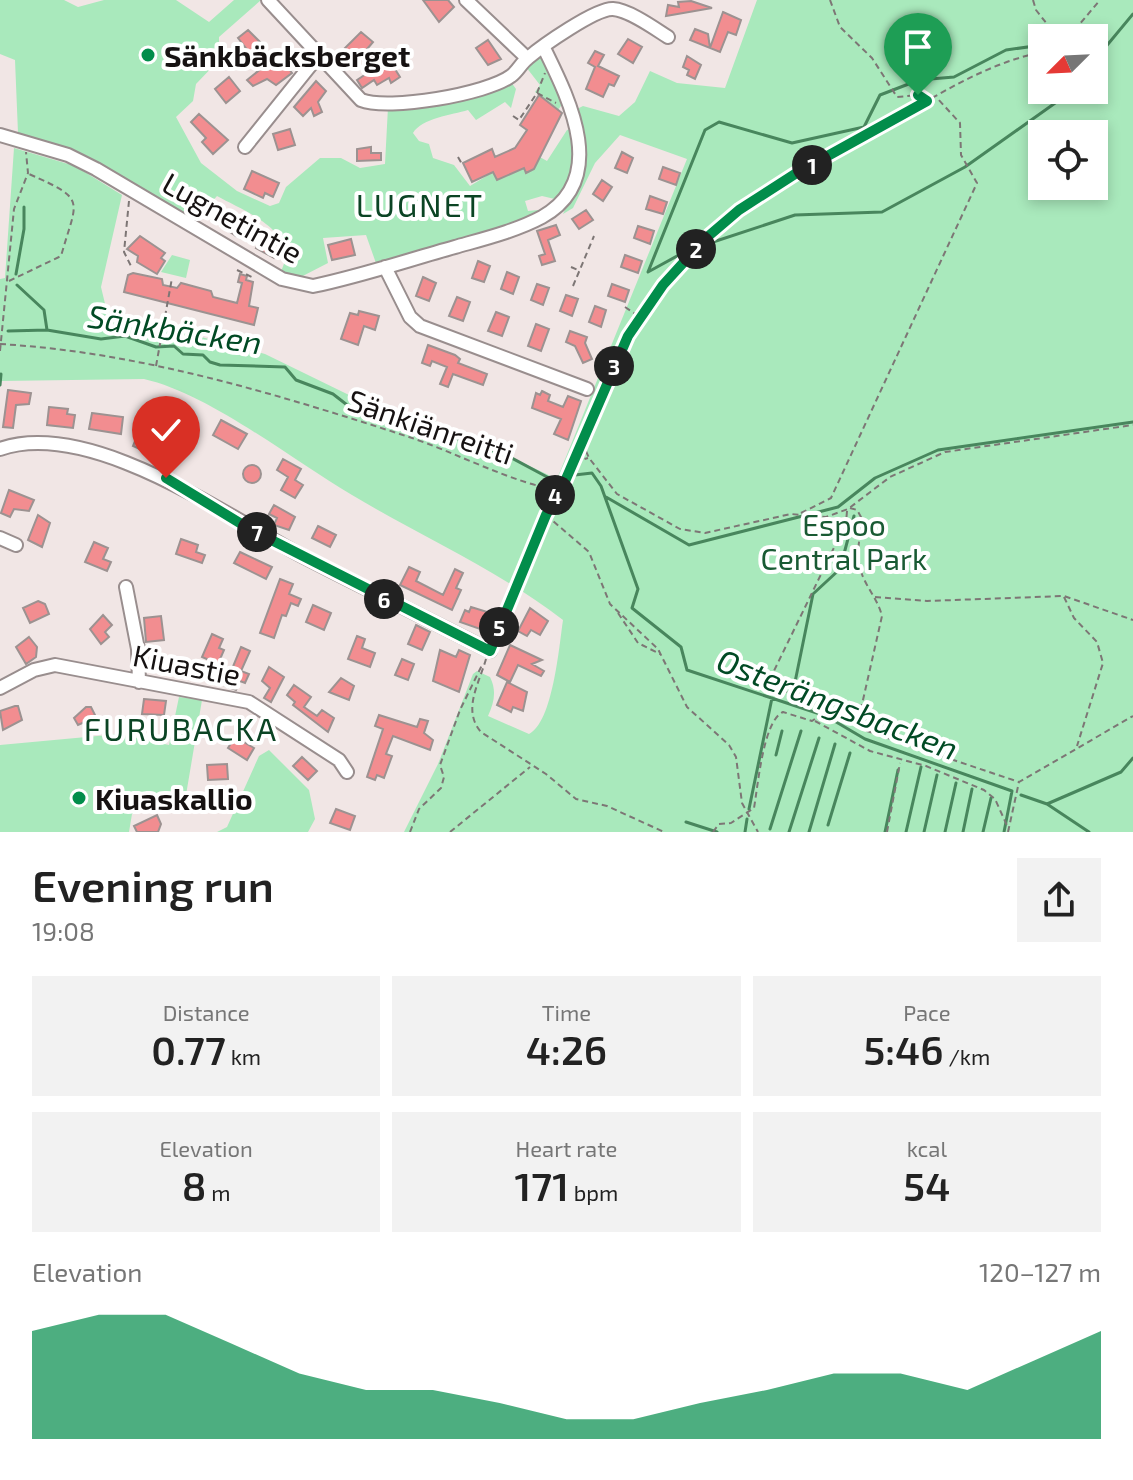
<!DOCTYPE html>
<html lang="en">
<head>
<meta charset="utf-8">
<style>
  :root { --surface:#fff; --page:#f2f2f2; --text:#222; --muted:#767676; --accent:#028d4b }
  body { margin:0; font-family:"Exo 2",sans-serif; background:var(--page); color:var(--text); height:100vh; display:flex; flex-direction:column; font-size:30px; white-space:nowrap }
  * { box-sizing:border-box; margin:0 }
  p { font-size:26px; color:var(--muted) }
  .icon { flex:none; width:44px; height:44px; fill:none; stroke:currentColor; stroke-width:2; stroke-linecap:round; stroke-linejoin:round }
  .map { position:relative; height:832px; overflow:hidden }
  .panel { display:flex; flex-direction:column; background:var(--surface); flex:1 }
  .panel>* { flex:none }
  .needle { width:52px; rotate:246deg }
  .tools { position:absolute; left:1028px; top:24px; display:grid; gap:16px }
  .tools a { display:grid; place-items:center; width:80px; height:80px; border-radius:0px; background:var(--surface); box-shadow:0 4px 12px #0003; font-size:40px }
  .pin { position:absolute; display:grid; place-items:center; width:68px; height:68px; color:#fff; margin:-82px -34px; border-radius:50% 50% 50% 0; rotate:-45deg; box-shadow:0 0 8px #0007 }
  .pin .icon { rotate:45deg }
  .km { position:absolute; width:40px; height:40px; margin:-20px; border-radius:50%; background:#222; color:#fff; font-size:22px; line-height:40px; text-align:center }
  .round { display:grid; place-items:center; flex:none; width:84px; height:84px; border-radius:0px; background:var(--page) }
  .summary { display:flex; align-items:center; justify-content:space-between; height:136px; padding:0 32px }
  h1 { font-size:44px; font-weight:600; line-height:60px }
  .figures { display:grid; grid-template-columns:repeat(3,1fr); gap:12px; height:136px; padding:8px 32px }
  .figures div { display:grid; align-content:center; border-radius:0px; background:var(--page); text-align:center }
  .figures b { font-size:40px; font-weight:600 }
  .figures small { font-size:22px; font-weight:400 }
  .figures p { font-size:22px }
  .chart { height:224px; padding:16px 32px }
  .chart p { display:flex; justify-content:space-between }
  .chart svg { width:100%; height:144px; margin-top:8px; fill:var(--accent); opacity:.7 }
  .map>svg:first-child { display:block }
</style>
</head>
<body>
<div class="map">
<svg width="1133" height="832" viewBox="0 0 1133 832">
  <rect width="100%" height="100%" fill="#f1e6e5"/>
  <path fill="#a9e9bc" fill-rule="evenodd" d="M0,0H64L78,7L104,0H176L209,22L234,0H261L219,37V60L196,84L193,101L176,117L201,163L237,191L270,206L279,203L286,187L320,158H341L360,168L385,164L388,107L511,82L516,89L511,108L505,102L476,120L468,110C452,115 422,118 413,133L419,141L429,144L433,158L454,165L470,186L493,172L497,180L524,168L526,172L534,169L538,156L547,161L567,130L574,128C578,153 572,178 559,200L542,196L525,201L528,211L548,209L528,220L377,266L366,235L323,238L328,263L295,280L279,275C304,233 246,212 217,196L194,222L84,158L18,133L15,60L0,54Z
    M757,0H1133V832H404L438,764L473,674L477,671L490,677C497,691 494,703 488,716L529,734C553,722 559,647 563,620C498,570 422,537 352,495C292,460 210,394 144,379L0,381V279L5,278L14,148L75,166L122,195L101,287L107,312L265,354L390,415L424,416L557,479L687,159L620,135L595,163L573,208L563,214L577,185V109L583,106L619,116L635,102L650,71L677,83L725,88ZM1042,38H1094V90H1042ZM1042,134H1094V186H1042Z
    M541,55L566,99L558,110L535,92L540,85L526,67Z
    M172,255L190,260L186,278L161,272Z
    M179,697L202,700L186,795L132,814L129,832H0V745L119,734L169,745Z
    M269,750L309,790L315,819L308,832H217L227,827L259,756Z"/>
  <g fill="none" stroke-linecap="round" stroke-linejoin="round">
    <path stroke="#48865d" stroke-width="3" d="M1094,61L1133,14
      M707,244L795,215L882,212L965,167L1065,96L1068,90
      M688,250L648,272L705,130L719,122L792,143L864,127L880,95L919,80L954,77L1006,50L1042,45
      M16,274L24,229V207
      M17,285L44,310L47,330
      M8,331L47,330L101,339L125,336L156,347L174,346L183,354L203,355L210,362L220,365L285,367L296,380L333,394L360,415L385,421L392,418L426,422L438,433L506,455L549,478L592,473L601,486L638,589L632,608L681,647L687,670L826,716L865,739L1012,791L1004,832
      M0,385L1,374
      M606,497L689,545L838,507L875,478L938,450L1133,422
      M794,687L813,594L840,569L854,516
      M776,755L782,731
      M1021,795L1047,804L1089,832
      M1047,804L1121,772L1133,758
      M749,809L772,698
      M686,822L717,832
      M828,825L850,753
      M770,829L801,731
      M745,832L747,819
      M789,832L819,738
      M809,832L835,744
      M885,832L898,770
      M906,832L921,767
      M924,832L937,775
      M945,832L956,783
      M963,832L972,789
      M983,832L991,798"/>
  </g>
  <path fill="#f28d90" stroke="#9c9291" stroke-width="2" d="M423,0H448L454,7L439,22Z
    M691,1L712,8L666,16L668,5L679,7L678,2Z
    M723,12L741,20L736,35L728,32L720,52L710,48Z
    M695,29L708,34L710,48L690,40Z
    M248,30L261,43L249,52L238,38Z
    M361,32L373,42L357,61L354,59L347,66L336,57Z
    M628,39L642,47L633,63L618,54Z
    M488,40L501,59L488,65L476,48Z
    M595,51L604,55L598,66L619,76L614,86L609,84L603,97L586,89L595,67L588,63Z
    M278,55L292,73L276,85L267,79L253,86L247,80Z
    M386,55L400,77L391,83L389,78L377,85L374,80L362,88L357,80L369,72L366,68Z
    M687,56L701,65L695,79L687,75L689,70L683,67Z
    M229,77L240,91L226,103L215,89Z
    M316,81L326,91L318,102L322,112L314,116L311,108L303,116L294,107Z
    M539,95L562,113L534,169L526,173L524,168L497,180L493,172L472,182L463,163L492,149L495,157L515,148L527,130L520,125Z
    M199,114L228,140L213,154L202,142L206,138L191,122Z
    M290,129L295,145L278,150L273,134Z
    M371,147V153H381V160L357,161V149Z
    M622,152L633,158L627,173L615,168Z
    M663,167L680,173L676,185L659,179Z
    M252,171L279,183L273,197L265,193L263,198L244,189Z
    M602,180L612,187L603,201L593,194Z
    M650,196L667,202L663,214L646,209Z
    M217,207L244,224L236,236L210,218Z
    M586,210L593,220L579,229L572,219Z
    M556,225L560,235L548,240L555,261L542,265L539,256L545,254L537,231Z
    M638,226L654,231L650,244L634,238Z
    M140,236L165,253L161,258L165,261L157,274L137,262L138,256L127,249Z
    M262,237L280,247L274,258L256,248Z
    M351,239L355,255L332,260L328,245Z
    M625,255L642,261L638,273L621,267Z
    M478,261L490,266L484,282L472,278Z
    M507,272L519,277L513,294L501,289Z
    M133,273L162,279L163,285L177,288L181,283L211,291L213,297L237,303L242,283L238,282L240,274L247,276L246,280L253,282L249,306L258,308L254,325L124,292L128,275Z
    M423,277L436,283L429,301L416,296Z
    M537,284L549,288L543,305L531,300Z
    M612,284L629,290L625,302L608,296Z
    M566,295L578,299L572,316L560,311Z
    M457,297L470,302L463,321L449,316Z
    M595,306L606,310L601,327L589,322Z
    M359,311L379,316L375,330L364,326L358,345L341,339L350,313L358,315Z
    M496,312L509,317L502,336L488,331Z
    M536,324L549,329L541,351L528,346Z
    M570,331L587,337L585,343L592,359L583,363L575,346L566,342Z
    M428,345L455,355L460,359L458,363L487,374L483,385L453,374L448,387L440,384L447,367L432,361L430,366L422,363Z
    M8,390L31,393L29,404L16,405L13,428L3,427Z
    M542,391L550,395L548,401L563,407L568,396L581,401L568,440L554,434L561,419L532,408L536,393L540,395Z
    M49,407L68,409L67,414L75,415L73,428L47,425Z
    M92,413L123,417L121,434L89,429Z
    M178,417L191,420L190,424L193,425L186,450L173,448Z
    M221,420L247,434L238,449L213,435Z
    M144,432L162,438L157,451L150,448L149,453L133,446L137,436L142,438Z
    M283,459L301,469L295,480L303,485L295,498L281,490L288,477L277,470Z
    M243 474a9 9 0 1 1 18 0a9 9 0 1 1-18 0Z
    M9,490L34,500L29,511L14,509L10,517L1,513Z
    M274,505L295,517L289,530L274,525L277,518L269,514Z
    M38,515L50,523L42,547L28,540Z
    M318,526L336,535L330,547L312,538Z
    M181,539L198,545L196,552L205,555L202,563L176,554Z
    M94,542L108,548L103,559L111,562L107,571L85,562Z
    M240,552L272,567L266,579L234,563Z
    M409,567L420,572L416,581L443,595L455,569L463,573L456,588L461,590L452,610L400,585Z
    M280,579L293,584L289,594L301,599L298,606L291,603L286,616L282,615L274,638L260,633Z
    M38,601L45,604L49,614L30,623L23,608Z
    M313,605L331,613L324,630L306,622Z
    M471,607L494,614L486,631L460,622L465,610L469,612Z
    M530,608L548,621L540,635L531,630L527,636L518,631Z
    M103,615L112,625L105,632L109,637L101,644L90,629Z
    M161,616L164,640L146,642L144,618Z
    M416,625L430,632L422,650L408,644Z
    M212,634L223,639L219,648L224,650L218,664L202,657Z
    M357,636L365,639L362,648L375,653L370,667L348,659Z
    M29,637L37,647L36,657L26,664L16,647Z
    M510,645L542,660L532,664L544,671L541,676L518,665L510,682L497,675Z
    M241,647L250,651L241,671L249,674L245,683L240,681L236,690L225,686Z
    M440,650L456,657L459,650L470,655L459,692L433,681Z
    M402,659L414,664L408,680L395,675Z
    M269,667L284,677L271,702L264,698L270,688L262,681Z
    M341,678L354,686L349,700L329,692Z
    M507,682L527,692L523,711L513,707L511,712L497,705Z
    M294,685L311,697L304,707L317,716L322,710L334,718L328,732L293,705L295,702L287,695Z
    M144,699L166,701L164,715L142,714Z
    M15,706H18L22,720L3,730L0,711Z
    M86,707H91L96,717L78,725L74,718Z
    M379,715L417,727L420,719L428,721L424,733L433,740L430,750L393,736L386,754L392,756L384,778L377,775L375,780L367,777L383,729L375,726Z
    M235,737L254,748L247,760L228,748Z
    M302,757L317,771L308,780L293,766Z
    M227,764L228,779L208,780L207,765Z
    M207,790L233,793L232,801L211,803L206,800Z
    M336,809L355,816L350,830L330,823Z
    M157,815L161,824L158,832H137L134,826Z"/>
  <g fill="none" stroke-linecap="round" stroke-linejoin="round">
    <defs>
      <path id="street" d="M268,0L361,100C388,111 487,94 511,76C518,71 521,63 528,58C542,46 596,8 613,9C629,10 654,28 668,37
        M466,0L527,58
        M0,135L68,155L96,169L282,279L313,286C361,276 408,260 455,247C483,239 516,231 542,217C610,179 569,99 544,48
        M245,147L318,56
        M385,267L410,317L420,326L587,389
        M0,449C90,418 226,516 304,557C366,589 428,619 490,651
        M0,538L16,545
        M126,587L138,649L139,682
        M0,688L34,670L55,665L249,702L339,760L347,772"/>
    </defs>
    <use href="#street" stroke="#998e8e" stroke-width="16"/>
    <path stroke="#7d7675" stroke-width="2" stroke-dasharray="6 4" stroke-linecap="butt" d="M830,0L840,27L872,58L897,97L918,95L926,101
      M1033,0L1036,10L1058,38
      M1068,38L1100,0
      M537,93L545,73
      M513,116L519,120L537,93L556,103
      M458,157L462,164
      M129,201L124,252L132,268
      M571,267L578,270
      M237,270L254,278
      M9,281L61,256C77,199 88,200 29,174
      M573,286L594,236
      M625,307L640,317
      M0,344C139,352 277,394 409,437C452,451 515,484 558,490L566,479C585,431 603,380 629,335C687,233 785,180 883,126C935,97 984,64 1042,52
      M0,351L14,209L28,173L26,152
      M156,366L172,278
      M582,442L589,458L617,494L680,529L705,533L791,514L826,517L848,509L890,477L945,452L1133,425
      M575,462L588,458
      M850,508L857,510L861,517C862,532 856,548 859,563C862,584 877,596 882,616L858,722L867,731L1019,782
      M847,511L846,523L771,677L780,689L858,722
      M801,513L831,498L977,183L961,155L960,123L937,98
      M546,515L589,552L610,604L658,649L687,707L729,745L736,757L742,803L758,832
      M875,597L927,601L1064,596L1133,620
      M1064,597L1074,618L1097,642L1103,663L1077,746
      M618,613L638,643L660,654
      M493,642L557,490
      M486,659C479,684 462,710 481,732L546,774L576,799L607,806L664,832
      M815,721L870,751L926,766L984,790L995,799L1009,830
      M410,832L419,809L441,788L444,777L440,765L460,710L483,663
      M450,832L530,767
      M713,832L719,824L731,823L754,808C758,786 763,721 783,712L812,721L826,711
      M887,832L900,763
      M1008,832L1019,782L1133,716"/>
    <use href="#street" stroke="#fff" stroke-width="12"/>
  </g>
  <g fill="none" stroke-linecap="round" stroke-linejoin="round">
    <defs>
      <path id="route" d="M166,478L248,528L490,651L546,515L566,479L628,336L663,285L705,239L739,210L795,174L927,101L918,95"/>
    </defs>
    <use href="#route" stroke="#fff" stroke-width="16"/>
    <use href="#route" stroke="#028d4b" stroke-width="10"/>
  </g>
  <g fill="#028d4b" stroke="#fff" stroke-width="3">
    <circle cx="148" cy="55" r="8"/>
    <circle cx="79" cy="798" r="8"/>
  </g>
  <g text-anchor="middle" dominant-baseline="central" stroke-width="8" stroke-linejoin="round" paint-order="stroke">
    <g font-size="30" font-weight="bold" fill="#161212" stroke="#fff" text-anchor="start">
      <text x="164" y="55">Sänkbäcksberget</text>
      <text x="95" y="798">Kiuaskallio</text>
    </g>
    <g font-size="30" fill="#161212" stroke="#fff">
      <text transform="translate(233 217) rotate(29)">Lugnetintie</text>
      <text transform="translate(431 426) rotate(19)">Sänkiänreitti</text>
      <text transform="translate(187 664) rotate(11)">Kiuastie</text>
    </g>
    <g font-size="30" fill="#195a33" stroke="#fff">
      <text x="844" y="524">Espoo<tspan x="844" dy="34">Central Park</tspan></text>
    </g>
    <g font-size="32" letter-spacing="2" fill="#0b4424" stroke="#fff">
      <text x="420" y="204">LUGNET</text>
      <text x="181" y="728">FURUBACKA</text>
    </g>
    <g font-size="32" font-style="italic" fill="#014a24" stroke="#fff">
      <text transform="translate(175 328) rotate(9)">Sänkbäcken</text>
      <text transform="translate(838 703) rotate(21)">Osterängsbacken</text>
    </g>
  </g>
</svg>
<div class="tools">
<a><svg class="needle" viewBox="-14 -14 28 28"><path d="M0-13l5 13h-10z" fill="#e53935"/><path d="M0 13l5-13h-10z" fill="#767676"/></svg></a>
<a><svg class="icon" aria-label="locate" viewBox="0 0 24 24"><circle cx="12" cy="12" r="6"/><path d="M12 2v4M12 18v4M2 12h4M18 12h4"/></svg></a>
</div>
<div class="pin" style="left:918px;top:95px;background:#1e9e55"><svg class="icon" aria-label="arrive" viewBox="0 0 24 24"><path d="M6 21V4h12l-3 4 3 4H6"/></svg></div>
<div class="pin" style="left:166px;top:478px;background:#d93025"><svg class="icon" aria-label="check" viewBox="0 0 24 24"><path d="M5 12l5 5 9-10"/></svg></div>
<b class="km" style="left:812px;top:165px">1</b>
<b class="km" style="left:696px;top:249px">2</b>
<b class="km" style="left:614px;top:366px">3</b>
<b class="km" style="left:555px;top:495px">4</b>
<b class="km" style="left:499px;top:627px">5</b>
<b class="km" style="left:384px;top:599px">6</b>
<b class="km" style="left:257px;top:532px">7</b>
</div>
<section class="panel">
<div class="summary"><div><h1>Evening run</h1><p>19:08</p></div><a class="round"><svg class="icon" aria-label="share" viewBox="0 0 24 24"><path d="M12 15V3M7 8l5-5 5 5M5 13v7h14v-7"/></svg></a></div>
<div class="figures">
<div><p>Distance</p><b>0.77<small> km</small></b></div>
<div><p>Time</p><b>4:26</b></div>
<div><p>Pace</p><b>5:46<small> /km</small></b></div>
</div>
<div class="figures">
<div><p>Elevation</p><b>8<small> m</small></b></div>
<div><p>Heart rate</p><b>171<small> bpm</small></b></div>
<div><p>kcal</p><b>54</b></div>
</div>
<div class="chart"><p><span>Elevation</span>120–127 m</p>
<svg viewBox="0 0 160 44" preserveAspectRatio="none"><path d="M0 44V11L10 6L20 6L30 15L40 24L50 29L60 29L70 33L80 38L90 38L100 33L110 29L120 24L130 24L140 29L150 20L160 11V44z"/></svg>
</div>
</section>
</body>
</html>
